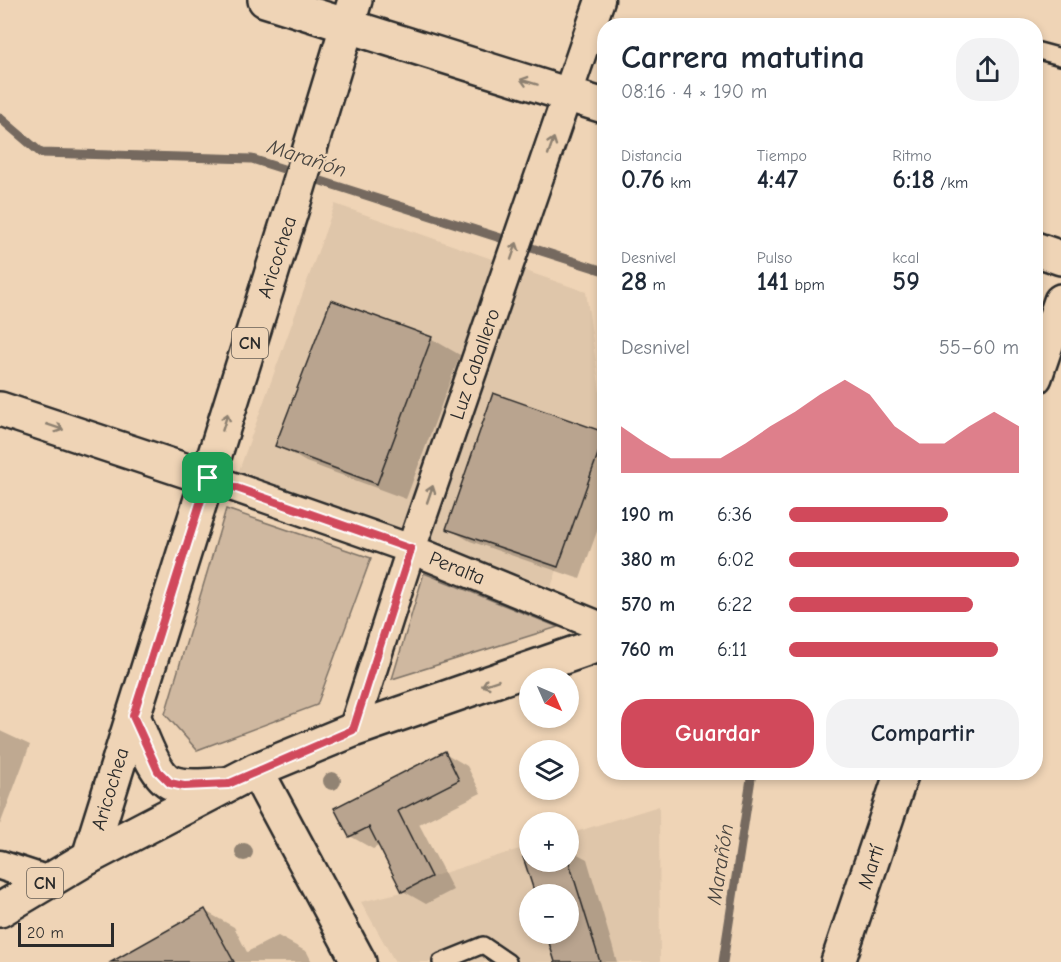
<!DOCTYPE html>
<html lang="es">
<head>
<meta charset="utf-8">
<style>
  :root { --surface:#fff; --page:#f2f2f3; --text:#1f2937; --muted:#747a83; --accent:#d1495b }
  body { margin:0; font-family:"Comic Neue",sans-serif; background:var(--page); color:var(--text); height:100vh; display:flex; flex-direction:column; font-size:22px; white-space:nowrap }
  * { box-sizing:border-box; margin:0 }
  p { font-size:20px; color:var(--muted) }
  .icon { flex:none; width:33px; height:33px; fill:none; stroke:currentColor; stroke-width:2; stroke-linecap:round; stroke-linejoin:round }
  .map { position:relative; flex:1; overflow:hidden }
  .panel { position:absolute; left:597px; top:18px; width:446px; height:762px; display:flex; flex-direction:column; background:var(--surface); border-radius:24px; box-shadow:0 3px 9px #0003 }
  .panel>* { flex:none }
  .needle { width:39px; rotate:135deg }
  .buttons { position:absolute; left:519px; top:668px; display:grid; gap:12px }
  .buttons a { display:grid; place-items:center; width:60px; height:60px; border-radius:50%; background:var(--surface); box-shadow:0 3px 9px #0003; font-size:30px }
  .scale { position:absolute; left:18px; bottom:15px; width:96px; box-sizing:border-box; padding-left:6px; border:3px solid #2b2b2b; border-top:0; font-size:16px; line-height:21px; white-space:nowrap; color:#2b2b2b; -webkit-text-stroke:4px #efd4b6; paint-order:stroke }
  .pin { position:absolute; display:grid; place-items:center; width:51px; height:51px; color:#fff; margin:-26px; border-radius:12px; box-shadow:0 3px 9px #0006 }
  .round { display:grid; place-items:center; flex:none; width:63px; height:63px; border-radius:24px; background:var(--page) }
  .headline { display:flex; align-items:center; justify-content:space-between; height:102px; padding:0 24px }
  h1 { font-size:33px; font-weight:600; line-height:45px }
  .metrics { display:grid; grid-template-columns:repeat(3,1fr); gap:9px; height:102px; padding:6px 24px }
  .metrics div { display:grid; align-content:center }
  .metrics b { font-size:26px; font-weight:600 }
  .metrics small { font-size:16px; font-weight:400 }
  .metrics p { font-size:16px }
  .chart { height:168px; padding:12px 24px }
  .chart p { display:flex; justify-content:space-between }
  .chart svg { width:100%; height:108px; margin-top:6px; fill:var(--accent); opacity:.7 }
  .button { display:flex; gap:12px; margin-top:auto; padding:12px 24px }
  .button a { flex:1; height:69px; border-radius:24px; background:var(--accent); color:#fff; font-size:24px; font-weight:600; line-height:69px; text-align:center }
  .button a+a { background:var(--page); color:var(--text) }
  ul { padding:0 24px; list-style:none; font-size:20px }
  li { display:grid; grid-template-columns:96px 72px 1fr; align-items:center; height:45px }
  li i { height:15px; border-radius:8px; background:var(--accent) }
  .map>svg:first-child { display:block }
</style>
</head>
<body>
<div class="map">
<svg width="1061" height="962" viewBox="0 0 1061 962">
  <rect width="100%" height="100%" fill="#efd4b6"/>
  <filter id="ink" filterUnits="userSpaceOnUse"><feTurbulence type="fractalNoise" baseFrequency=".0167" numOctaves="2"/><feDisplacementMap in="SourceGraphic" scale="12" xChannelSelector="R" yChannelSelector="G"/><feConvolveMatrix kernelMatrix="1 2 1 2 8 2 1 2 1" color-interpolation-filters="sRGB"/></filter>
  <g filter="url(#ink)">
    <path fill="#dfc6aa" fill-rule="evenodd" d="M335,204L586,292L604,421V437L551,587L237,476Z
      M659,806L660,962H395L361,902L402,892L431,877L529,846L530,861H568L569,834ZM530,894H568V933H530Z"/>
    <path fill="#cfb8a0" stroke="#7d7266" stroke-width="1.5" d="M226,509L371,558L317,705L197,750L165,714Z
      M424,573L558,627L392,679Z"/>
    <path fill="#0003" d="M332,302L432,339L460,355L406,499L306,462L277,445Z
      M494,395L604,433V512L580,579L470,541L447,528Z
      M0,731L30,745L0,825Z
      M445,753L467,766L481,793L419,824L453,890L426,904L403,891L380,845L373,849L350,836Z
      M568,849L587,859L617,962H557L548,933H568V894H536L530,861H568Z
      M205,911L234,927L247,952L278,936L307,952L312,962H131Z"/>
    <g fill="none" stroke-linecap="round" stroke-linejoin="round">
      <path stroke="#74695f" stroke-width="9" d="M0,118L41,153L252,159L604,271
        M723,962L752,772"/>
    </g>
    <path fill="#b9a48f" stroke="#2b2b2b" stroke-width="1.5" d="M331,300L432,337L377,484L275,446Z
      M493,393L604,432V437L558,567L446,529Z
      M445,751L459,780L398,811L431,877L402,892L369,827L349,837L334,808Z
      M530,855V861H568V859L600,962H555L546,933H568V894H535L523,857Z
      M205,909L234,962H111Z"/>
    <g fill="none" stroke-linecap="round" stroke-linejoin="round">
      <defs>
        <path id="service" d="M1035,50L1061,57
          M441,962L483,945L508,962"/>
        <path id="minor" d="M208,478L411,549L604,628
          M353,730L411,549L600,0
          M0,865L49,881"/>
        <path id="tertiary" d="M265,0L604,106
          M1035,249L1061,258
          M0,409L208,478"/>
        <path id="secondary" d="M1035,377L1061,301
          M256,770L359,962
          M89,857L256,770L353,730L604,643
          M838,962L902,772"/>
        <path id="primary" d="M133,716C141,733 154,776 172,783C188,789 211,785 228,784
          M0,910L89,857L292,208L355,0"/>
      </defs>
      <use href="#service" stroke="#2b2b2b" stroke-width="20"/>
      <use href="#minor" stroke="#2b2b2b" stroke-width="33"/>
      <use href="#tertiary" stroke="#2b2b2b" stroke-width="38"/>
      <use href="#secondary" stroke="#2b2b2b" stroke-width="38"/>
      <use href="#primary" stroke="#2b2b2b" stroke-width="38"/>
      <use href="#service" stroke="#efd4b6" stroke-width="15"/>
      <use href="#minor" stroke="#efd4b6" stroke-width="28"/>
      <use href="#tertiary" stroke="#efd4b6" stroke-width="33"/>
      <use href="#secondary" stroke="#efd4b6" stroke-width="33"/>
      <use href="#primary" stroke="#efd4b6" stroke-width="33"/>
    </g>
    <g fill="#918373">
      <circle cx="332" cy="781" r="9"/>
      <circle cx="244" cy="852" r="9"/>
    </g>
    <defs><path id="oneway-shaft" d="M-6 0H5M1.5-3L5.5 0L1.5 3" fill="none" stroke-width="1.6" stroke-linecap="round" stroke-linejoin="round" transform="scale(1.5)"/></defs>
    <g stroke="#8d8070">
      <use href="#oneway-shaft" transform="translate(529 82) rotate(-163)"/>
      <use href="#oneway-shaft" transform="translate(551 146) rotate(-71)"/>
      <use href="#oneway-shaft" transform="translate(514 251) rotate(-71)"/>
      <use href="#oneway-shaft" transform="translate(225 422) rotate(-73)"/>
      <use href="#oneway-shaft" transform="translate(55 427) rotate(19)"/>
      <use href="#oneway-shaft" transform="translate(430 494) rotate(-71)"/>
      <use href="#oneway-shaft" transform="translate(490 683) rotate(161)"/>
    </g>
  </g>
  <g fill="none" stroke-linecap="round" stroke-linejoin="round" filter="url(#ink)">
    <defs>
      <path id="route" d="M208,478L411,549L353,730L228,784L184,786L170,783L158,771L133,716Z"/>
    </defs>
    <use href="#route" stroke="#fff" stroke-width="12"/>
    <use href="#route" stroke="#d1495b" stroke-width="8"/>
  </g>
  <g text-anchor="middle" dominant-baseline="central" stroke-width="4.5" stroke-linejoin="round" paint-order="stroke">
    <g fill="#efd4b6" stroke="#665e55" stroke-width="1.5">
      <rect x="232" y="328" width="36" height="30" rx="4.5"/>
      <rect x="27" y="868" width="36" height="30" rx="4.5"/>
    </g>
    <g font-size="18" font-weight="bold" fill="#2b2b2b">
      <text x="250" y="343">CN</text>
      <text x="45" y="883">CN</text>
    </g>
    <g font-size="20" fill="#2b2b2b" stroke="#efd4b6">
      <text transform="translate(277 257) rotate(-72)">Aricochea</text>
      <text transform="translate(475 364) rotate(-71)">Luz Caballero</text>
      <text transform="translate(457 568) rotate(22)">Peralta</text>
      <text transform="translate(110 789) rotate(-73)">Aricochea</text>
      <text transform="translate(871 867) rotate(-72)">Martí</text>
    </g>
    <g font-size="21" font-style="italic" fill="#494540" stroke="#efd4b6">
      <text transform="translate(307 158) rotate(18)">Marañón</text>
      <text transform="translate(720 864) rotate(-81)">Marañón</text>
    </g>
  </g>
</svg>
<div class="buttons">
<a><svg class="needle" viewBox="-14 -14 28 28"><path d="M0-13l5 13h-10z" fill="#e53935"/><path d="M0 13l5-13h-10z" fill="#747a83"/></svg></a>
<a><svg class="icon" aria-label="layers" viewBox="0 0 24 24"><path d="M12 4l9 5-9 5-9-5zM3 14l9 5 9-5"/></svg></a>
<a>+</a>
<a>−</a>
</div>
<div class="scale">20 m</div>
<div class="pin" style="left:208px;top:478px;background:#1e9e55"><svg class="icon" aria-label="arrive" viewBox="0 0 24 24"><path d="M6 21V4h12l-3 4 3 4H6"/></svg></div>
<section class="panel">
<div class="headline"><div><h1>Carrera matutina</h1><p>08:16 · 4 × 190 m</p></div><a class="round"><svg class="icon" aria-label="share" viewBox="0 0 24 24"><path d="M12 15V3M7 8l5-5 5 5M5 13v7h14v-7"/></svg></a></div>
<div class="metrics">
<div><p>Distancia</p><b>0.76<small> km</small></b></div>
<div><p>Tiempo</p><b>4:47</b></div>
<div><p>Ritmo</p><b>6:18<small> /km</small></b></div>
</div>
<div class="metrics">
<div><p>Desnivel</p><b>28<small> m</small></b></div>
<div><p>Pulso</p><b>141<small> bpm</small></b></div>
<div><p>kcal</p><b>59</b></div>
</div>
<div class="chart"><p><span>Desnivel</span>55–60 m</p>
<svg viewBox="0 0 160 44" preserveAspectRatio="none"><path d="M0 44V25L10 32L20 38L30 38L40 38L50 32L60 25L70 19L80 12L90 6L100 12L110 25L120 32L130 32L140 25L150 19L160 25V44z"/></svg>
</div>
<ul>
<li><b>190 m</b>6:36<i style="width:69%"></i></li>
<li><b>380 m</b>6:02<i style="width:100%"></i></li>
<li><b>570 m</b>6:22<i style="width:80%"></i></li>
<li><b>760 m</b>6:11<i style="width:91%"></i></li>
</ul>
<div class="button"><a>Guardar</a><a>Compartir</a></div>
</section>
</div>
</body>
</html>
